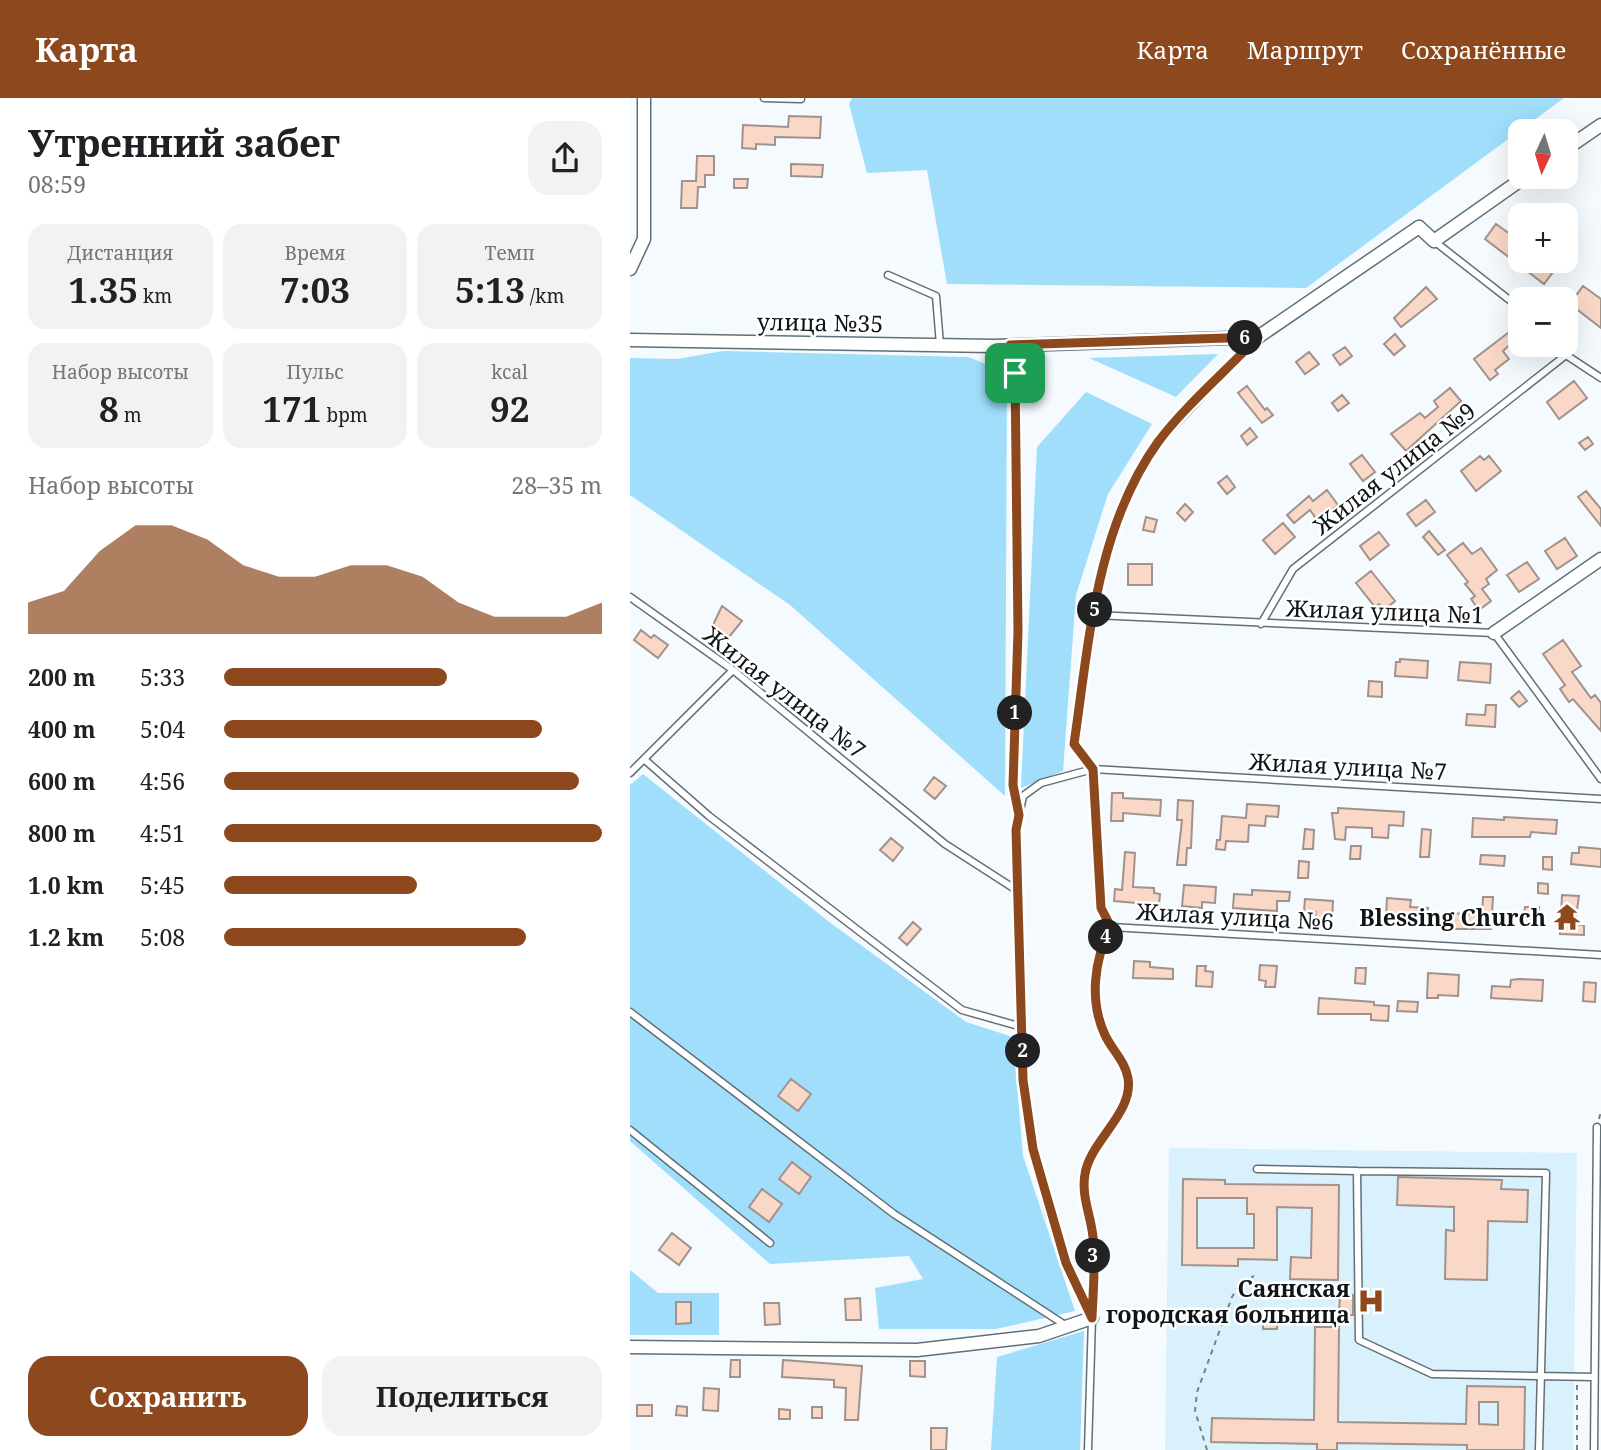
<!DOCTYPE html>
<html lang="ru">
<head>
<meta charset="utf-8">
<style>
  :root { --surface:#fff; --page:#f2f2f2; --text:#202124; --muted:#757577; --accent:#8d491d }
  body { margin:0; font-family:"Noto Serif",serif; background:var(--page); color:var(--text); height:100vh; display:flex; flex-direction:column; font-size:26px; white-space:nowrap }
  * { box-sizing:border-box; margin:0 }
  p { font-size:23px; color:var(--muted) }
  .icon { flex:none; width:38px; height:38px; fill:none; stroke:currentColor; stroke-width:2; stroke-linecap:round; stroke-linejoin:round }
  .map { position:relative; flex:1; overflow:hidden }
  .panel { display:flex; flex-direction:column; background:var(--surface); width:630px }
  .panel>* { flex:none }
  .needle { width:46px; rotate:184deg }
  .tools { position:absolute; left:878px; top:21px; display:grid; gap:14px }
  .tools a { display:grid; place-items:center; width:70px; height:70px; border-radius:14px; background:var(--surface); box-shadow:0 7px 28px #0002; font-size:35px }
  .pin { position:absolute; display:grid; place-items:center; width:60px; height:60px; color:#fff; margin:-30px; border-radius:14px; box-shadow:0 4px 10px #0006 }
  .km { position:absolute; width:35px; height:35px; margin:-18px; border-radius:50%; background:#222; color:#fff; font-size:19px; line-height:35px; text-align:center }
  .round { display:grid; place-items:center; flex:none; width:74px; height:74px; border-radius:21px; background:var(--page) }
  .headline { display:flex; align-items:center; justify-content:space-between; height:119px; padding:0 28px }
  h1 { font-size:38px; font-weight:700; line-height:52px }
  .metrics { display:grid; grid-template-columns:repeat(3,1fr); gap:10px; height:119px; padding:7px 28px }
  .metrics div { display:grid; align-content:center; border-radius:18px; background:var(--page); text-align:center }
  .metrics b { font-size:35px; font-weight:700 }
  .metrics small { font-size:19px; font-weight:400 }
  .metrics p { font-size:19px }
  .chart { height:196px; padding:14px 28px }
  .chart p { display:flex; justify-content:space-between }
  .chart svg { width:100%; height:126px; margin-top:7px; fill:var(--accent); opacity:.7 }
  .action { display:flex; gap:14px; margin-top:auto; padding:14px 28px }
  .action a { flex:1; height:80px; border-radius:21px; background:var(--accent); color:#fff; font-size:28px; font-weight:700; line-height:80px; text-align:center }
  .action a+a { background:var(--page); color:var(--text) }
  ul { padding:0 28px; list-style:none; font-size:23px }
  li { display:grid; grid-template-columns:112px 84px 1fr; align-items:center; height:52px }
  li i { height:18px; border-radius:9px; background:var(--accent) }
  header { display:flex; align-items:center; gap:42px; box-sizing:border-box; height:98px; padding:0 35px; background:var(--accent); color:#fff }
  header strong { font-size:33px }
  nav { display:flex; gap:38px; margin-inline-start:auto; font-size:24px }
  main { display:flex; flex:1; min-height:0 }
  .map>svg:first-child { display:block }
</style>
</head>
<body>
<header>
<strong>Карта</strong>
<nav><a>Карта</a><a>Маршрут</a><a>Сохранённые</a></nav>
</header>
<main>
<section class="panel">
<div class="headline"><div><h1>Утренний забег</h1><p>08:59</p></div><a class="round"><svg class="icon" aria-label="share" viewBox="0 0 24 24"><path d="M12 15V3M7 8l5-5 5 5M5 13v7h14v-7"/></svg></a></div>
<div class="metrics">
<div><p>Дистанция</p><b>1.35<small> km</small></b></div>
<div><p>Время</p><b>7:03</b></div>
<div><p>Темп</p><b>5:13<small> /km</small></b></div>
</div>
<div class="metrics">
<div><p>Набор высоты</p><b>8<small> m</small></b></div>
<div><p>Пульс</p><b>171<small> bpm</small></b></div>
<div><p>kcal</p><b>92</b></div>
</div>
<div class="chart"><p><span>Набор высоты</span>28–35 m</p>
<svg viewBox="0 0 160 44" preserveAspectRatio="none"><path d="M0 44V33L10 29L20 15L30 6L40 6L50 11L60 20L70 24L80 24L90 20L100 20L110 24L120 33L130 38L140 38L150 38L160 33V44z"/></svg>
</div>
<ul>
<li><b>200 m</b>5:33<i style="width:59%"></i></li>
<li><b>400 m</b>5:04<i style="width:84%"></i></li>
<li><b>600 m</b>4:56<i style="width:94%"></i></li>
<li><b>800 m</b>4:51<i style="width:100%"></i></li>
<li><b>1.0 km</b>5:45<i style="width:51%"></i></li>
<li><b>1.2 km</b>5:08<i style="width:80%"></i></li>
</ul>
<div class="action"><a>Сохранить</a><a>Поделиться</a></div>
</section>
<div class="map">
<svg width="971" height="1352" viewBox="0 0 971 1352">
  <rect width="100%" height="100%" fill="#f4fafe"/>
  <path fill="#d8f1fd" d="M539,1050L947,1055L943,1352H535Z"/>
  <path fill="#a0defb" d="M222,0H934L676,190L317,186L297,72L237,75L219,6Z
    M93,253L338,259L377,274L375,698L160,507L0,397V260L47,261Z
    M588,256L546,299L459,260Z
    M456,294L522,326L478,396L446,497L433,673L391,690L407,349Z
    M13,676L198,823L336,924L383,939L393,1058L445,1213L366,1231H249L245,1190L293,1181L279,1158L140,1166L0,1043V687Z
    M0,1172L28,1195H89V1237H0Z
    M454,1233L450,1352H361L367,1259Z"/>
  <path fill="#f9d8c7" stroke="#a1928b" stroke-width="2" fill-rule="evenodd" d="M159,18L191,19L190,40L145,39V47L126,46V51L112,50L113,27L158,29Z
    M67,58H84V77H75V89H68L67,110H51L52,83H66Z
    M161,66L193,67L192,79L161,78Z
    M104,81H118L117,90H104Z
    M866,126L891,144V163H916L926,170L914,186L855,141Z
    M953,188L971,201V230L940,206Z
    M796,189L807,201L771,229L764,220Z
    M883,231L889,238L873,253L879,261L865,272L868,276L860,282L844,261Z
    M765,236L775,248L764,257L754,246Z
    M715,249L722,258L710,267L703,257Z
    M679,254L689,266L675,276L666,264Z
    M944,283L957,300L929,321L917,304Z
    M617,288L635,312L637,310L643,317L632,325L608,295Z
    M820,290L831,303L776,353L761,336L790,315L795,320L808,309L804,303Z
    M712,297L719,305L708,313L702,305Z
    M620,330L627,339L617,347L611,338Z
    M958,339L963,346L955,352L949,345Z
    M732,357L745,374L733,383L720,366Z
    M850,358L854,362L859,358L871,373L846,393L831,373Z
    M597,378L605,389L597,396L588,385Z
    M697,392L708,407L687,422L680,412L664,425L657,417L679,398L683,403Z
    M956,393L971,411V428L948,399Z
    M796,402L805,414L786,428L777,416Z
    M555,406L563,414L555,423L547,415Z
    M516,419L527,422L524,434L513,432Z
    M653,425L665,439L645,456L633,442Z
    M799,433L815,452L808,457L793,439Z
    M749,434L759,447L740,462L730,448Z
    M935,440L947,458L927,471L915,453Z
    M833,445L842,456L851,450L867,472L856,481L859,486L852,491L861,503L849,512L841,501L845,498L835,486L838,484L817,457Z
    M897,464L909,481L889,494L877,477Z
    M498,466H522V487H498Z
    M741,473L765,503L754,512L749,506L745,509L726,485Z
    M92,508L112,523L99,539L83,527Z
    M11,532L21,540L24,537L38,547L28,560L4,542Z
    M933,542L951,568L942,574L961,600L965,597L971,605V633L943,601L939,604L930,591L935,587L913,556Z
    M770,561L798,563L797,580L765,578L766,564H770Z
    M830,564L861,566L860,585L828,582Z
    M739,583L752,584V599L738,598Z
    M889,593L897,603L889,609L881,600Z
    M856,607H866L865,629L836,627L837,616L855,617Z
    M304,679L316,688L305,701L294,692Z
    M482,695H493V700L531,702L530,718L493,715V723H481Z
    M548,702L563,703L561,750H557L556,767H547L552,722H547Z
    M617,706L649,708L648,719L636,718L635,728L619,727L618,744L596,743L595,752L586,751L587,742H590L592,718L616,720Z
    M708,710L774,714L773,728L759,727L758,740L742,739V730L716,729L715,742L705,741L702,715H708Z
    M874,719L927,722L926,736L901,734L900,739H842L843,720L874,722Z
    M675,731L684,732L683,751H673Z
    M792,731L801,732L799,759H790Z
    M261,740L273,750L263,763L250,752Z
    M721,748H731L730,761H720Z
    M949,749L971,751V769L941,766L942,755H949Z
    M495,754L505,755L503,789L524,790V795L530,796L529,807L484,803L485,791L492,792Z
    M851,757L875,758L874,768L850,766Z
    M913,759H922V772L913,771Z
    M669,763L679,764L678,780H668Z
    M908,785L918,786V796L908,795Z
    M554,787L586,789L585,805L572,804V810L552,808Z
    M622,792L660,794L659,803H647V813L603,810L604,796L622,797Z
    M932,797L949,798L945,826L954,827V837L930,836Z
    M853,799H863L861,831H818L819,815L852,817Z
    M757,800L781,802L780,809L798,810L797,820L756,821Z
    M675,801L703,803L702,822L685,821L686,814L674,813Z
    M895,809H909L908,828L893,827Z
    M283,824L291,831L277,847L269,840Z
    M504,863L520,864V869L543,871V881L503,880Z
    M630,867L647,868L645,889H635L636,883L629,882Z
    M567,868H576L575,873L583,874L582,889L566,888Z
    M726,870H736L735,886L725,885Z
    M798,875L829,877L828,898L808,897V900H797Z
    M889,881L913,882L912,903L861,900L862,888L880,889L881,882Z
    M954,884L966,885L965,904L953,903Z
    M689,900L744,904V907L759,908L758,923L741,922V916H688Z
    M768,903L788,904L787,914L767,913Z
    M161,981L181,996L168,1013L148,998Z
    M162,1064L181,1079L169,1096L149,1081Z
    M768,1079L872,1082L871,1091L898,1092L897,1124L858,1123L857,1182L815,1181L816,1132L824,1133V1109L767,1107Z
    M553,1081L595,1082V1086L709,1087L708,1182L660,1181L661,1159L681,1160L682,1110L647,1109V1162L608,1161V1168L552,1167ZM567,1100H617V1116H624V1150H567Z
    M132,1091L152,1106L139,1124L119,1109Z
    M42,1135L61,1150L49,1167L29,1152Z
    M710,1196L723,1197V1217H709Z
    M230,1200L231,1222H216L215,1201Z
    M46,1204H61V1225L46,1226Z
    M134,1205H149L150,1226L135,1227Z
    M633,1218H647V1231H633Z
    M685,1229H709L708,1324L836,1326L837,1288L895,1289L894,1352H837V1347L707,1345V1352H687V1346L581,1344L582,1320L684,1322ZM849,1304H868V1327L849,1326Z
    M101,1262H110V1279H100Z
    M153,1262L232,1268L228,1322H215L216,1290L204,1289V1282L152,1279Z
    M280,1263H295V1279L280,1278Z
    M74,1290L89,1291L88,1313L73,1312Z
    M7,1307H22V1318H7Z
    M47,1308L57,1309V1318L46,1317Z
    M182,1309H192V1320H182Z
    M149,1311L160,1312V1321H149Z
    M301,1330H317L316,1352H301Z"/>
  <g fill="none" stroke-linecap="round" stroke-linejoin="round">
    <defs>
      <path id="lane" d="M134,0L171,1
        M804,143L891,211
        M258,177L306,198L310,247
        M928,247L936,257L971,280
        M0,499L103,572L315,746L388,793
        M464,517L864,535L971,681
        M631,526L663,471L936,257
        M15,662L79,718L332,912L392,929
        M463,671L471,810L481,829L971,857
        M463,671L444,646L472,473L493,403L529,344L627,240
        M0,675L103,572
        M0,914L264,1116L435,1227
        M0,1032L140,1145
        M627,1071L727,1073L729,1242L802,1276L964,1279
        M727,1073L916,1075L909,1352
        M458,1352L462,1220L436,1165L419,1116L403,1051L393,983L386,732L393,698L411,685L463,671L971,701
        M964,1352L967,1029"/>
      <path id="street" d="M936,51L971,27
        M0,171L14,141V0
        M0,242L363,248L628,239L789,129L804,143L895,79
        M864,535L971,461
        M0,1249L287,1252L409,1238L462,1220"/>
    </defs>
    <use href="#lane" stroke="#617077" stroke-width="9"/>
    <use href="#street" stroke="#617077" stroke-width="15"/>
    <path stroke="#7a8083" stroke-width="2" stroke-dasharray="5 5" stroke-linecap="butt" d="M382,260L385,275L388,533L384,695
      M969,1021L971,1013
      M463,1201C463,1181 464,1161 463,1142C462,1119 449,1096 455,1073C463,1041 500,1016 498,982C497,966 484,952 477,939C460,910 462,865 478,836
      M577,1352L565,1313L567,1294L602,1199L610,1185L624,1178
      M947,1352V1287"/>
    <use href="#lane" stroke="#fff" stroke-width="6"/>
    <use href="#street" stroke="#fff" stroke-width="12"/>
  </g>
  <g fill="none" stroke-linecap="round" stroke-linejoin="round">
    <defs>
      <path id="route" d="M628,239C597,272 554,309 528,344C466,430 459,544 444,646L463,671L471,810L481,829C464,861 459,903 475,937C482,952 495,963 498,980C504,1015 460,1043 455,1076C451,1098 461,1118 463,1139C466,1165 463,1193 462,1220L436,1165L403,1051L393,982L386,732L389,717L383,687L388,533L385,275L380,247Z"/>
    </defs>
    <use href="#route" stroke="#fff" stroke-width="14"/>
    <use href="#route" stroke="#8d491d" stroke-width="9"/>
  </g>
  <defs>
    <symbol id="temple-bare" viewBox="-9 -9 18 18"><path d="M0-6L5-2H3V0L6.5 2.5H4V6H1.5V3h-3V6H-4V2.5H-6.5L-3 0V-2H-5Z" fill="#8d491d" stroke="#fff" stroke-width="2.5" paint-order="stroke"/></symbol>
    <symbol id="hospital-bare" viewBox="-9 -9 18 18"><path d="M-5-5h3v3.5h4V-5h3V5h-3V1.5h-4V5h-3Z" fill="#8d491d" stroke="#fff" stroke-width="2.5" paint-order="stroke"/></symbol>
  </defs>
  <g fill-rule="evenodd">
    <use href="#temple-bare" x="918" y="800" width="38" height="38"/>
    <use href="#hospital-bare" x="722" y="1184" width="38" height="38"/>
  </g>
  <g text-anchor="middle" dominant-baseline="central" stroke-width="5" stroke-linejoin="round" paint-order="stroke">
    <g font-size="23" fill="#0f1518" stroke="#fff">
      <text transform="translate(190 224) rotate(1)">улица №35</text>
      <text transform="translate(764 370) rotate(-38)">Жилая улица №9</text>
      <text transform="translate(755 513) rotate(2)">Жилая улица №1</text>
      <text transform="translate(155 594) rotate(38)">Жилая улица №7</text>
      <text transform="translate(718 668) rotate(3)">Жилая улица №7</text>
      <text transform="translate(605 818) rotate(3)">Жилая улица №6</text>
    </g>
    <g font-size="23" font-weight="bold" fill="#0f1518" stroke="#fff" text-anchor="end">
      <text x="916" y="819">Blessing Church</text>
      <text x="720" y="1190">Саянская<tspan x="720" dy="26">городская больница</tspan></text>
    </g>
  </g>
</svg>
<div class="tools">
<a><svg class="needle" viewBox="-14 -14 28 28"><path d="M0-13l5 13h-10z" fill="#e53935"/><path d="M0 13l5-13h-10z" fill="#757577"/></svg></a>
<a>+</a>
<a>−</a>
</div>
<div class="pin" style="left:385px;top:275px;background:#1e9e55"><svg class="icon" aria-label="arrive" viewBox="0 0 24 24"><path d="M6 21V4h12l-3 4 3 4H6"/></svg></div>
<b class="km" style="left:385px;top:615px">1</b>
<b class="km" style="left:393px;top:953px">2</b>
<b class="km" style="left:463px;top:1158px">3</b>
<b class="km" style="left:476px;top:839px">4</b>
<b class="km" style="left:465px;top:512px">5</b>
<b class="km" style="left:615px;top:240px">6</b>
</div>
</main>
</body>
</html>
